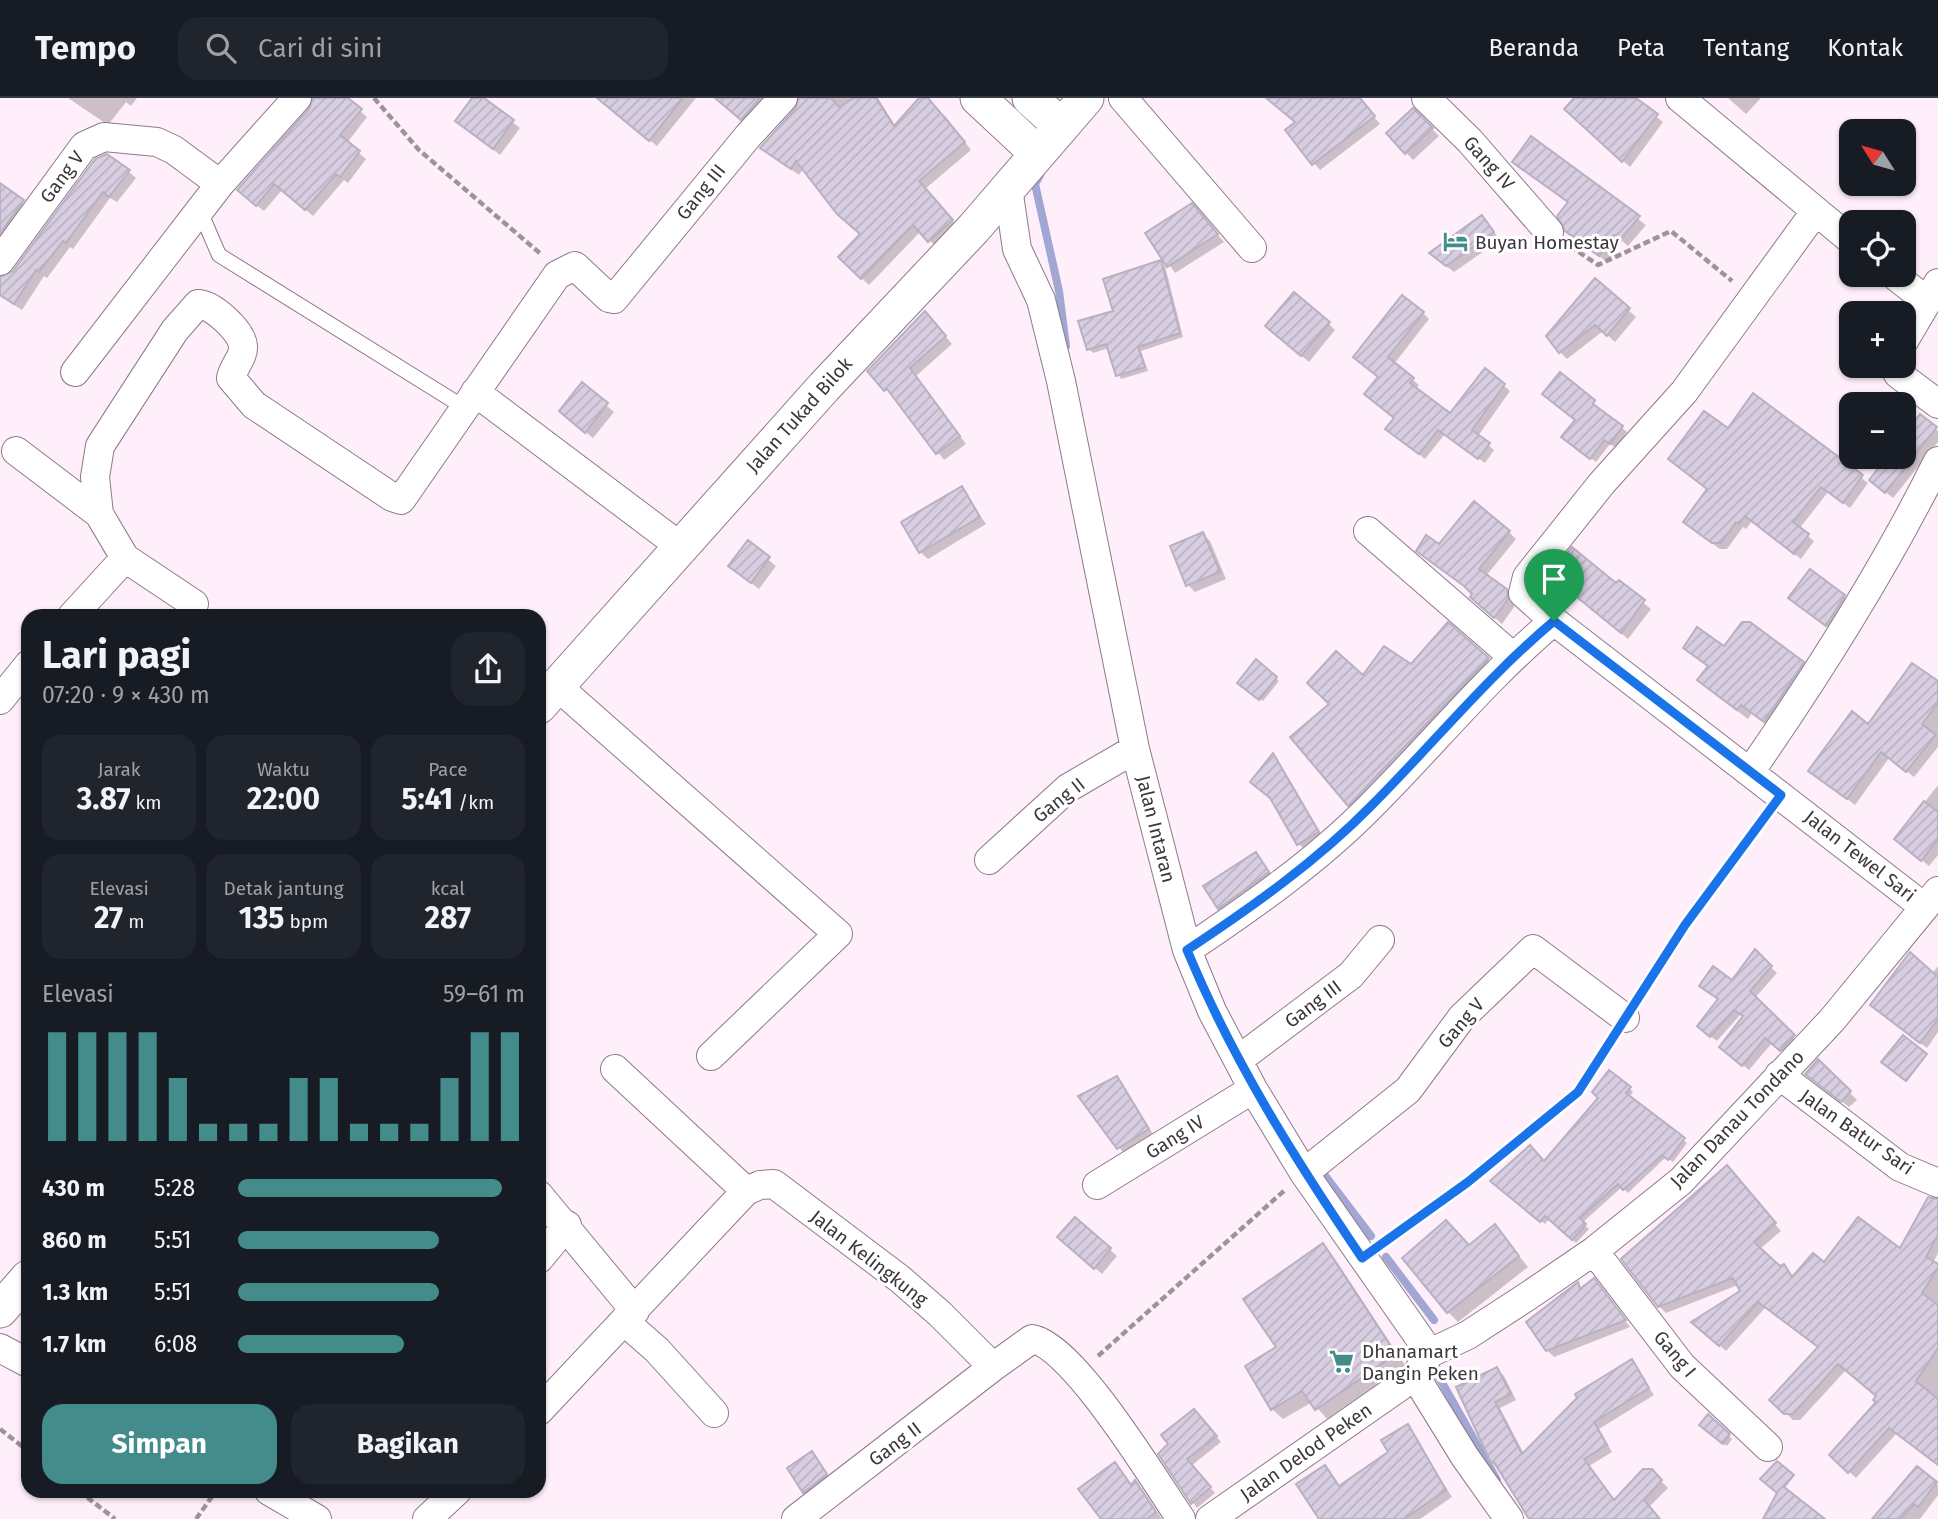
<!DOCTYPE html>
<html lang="id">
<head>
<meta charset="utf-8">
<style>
  :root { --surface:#171b24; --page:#20242c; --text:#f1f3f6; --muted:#9ea1a6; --line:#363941; --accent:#448c8c }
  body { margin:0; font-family:"Fira Sans",sans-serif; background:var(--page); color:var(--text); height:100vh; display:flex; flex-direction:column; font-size:26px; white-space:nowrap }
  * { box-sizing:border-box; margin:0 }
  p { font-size:23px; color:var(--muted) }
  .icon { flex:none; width:38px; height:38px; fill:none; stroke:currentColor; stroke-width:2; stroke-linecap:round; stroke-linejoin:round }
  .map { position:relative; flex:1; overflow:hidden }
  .details { position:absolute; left:21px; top:511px; width:525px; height:889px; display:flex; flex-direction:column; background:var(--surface); border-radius:21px; box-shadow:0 2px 5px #0004 }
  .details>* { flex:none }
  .needle { width:46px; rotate:307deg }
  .tools { position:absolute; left:1839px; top:21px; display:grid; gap:14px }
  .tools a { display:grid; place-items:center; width:77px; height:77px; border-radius:14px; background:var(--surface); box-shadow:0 2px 5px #0004; font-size:35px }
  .pin { position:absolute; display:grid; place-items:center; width:60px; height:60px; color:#fff; margin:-72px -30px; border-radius:50% 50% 50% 0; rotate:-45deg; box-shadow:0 0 7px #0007 }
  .pin .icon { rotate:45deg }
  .round { display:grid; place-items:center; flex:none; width:74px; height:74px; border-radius:21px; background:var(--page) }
  .headline { display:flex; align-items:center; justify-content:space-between; height:119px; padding:0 21px }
  h1 { font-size:38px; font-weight:700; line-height:52px }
  .figures { display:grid; grid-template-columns:repeat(3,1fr); gap:10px; height:119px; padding:7px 21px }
  .figures div { display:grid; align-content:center; border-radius:18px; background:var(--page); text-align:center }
  .figures b { font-size:30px; font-weight:700 }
  .figures small { font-size:19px; font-weight:400 }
  .figures p { font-size:19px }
  .chart { height:196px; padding:14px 21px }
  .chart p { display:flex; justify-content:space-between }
  .chart svg { width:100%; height:126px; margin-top:7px; stroke:var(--accent); stroke-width:6 }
  .action { display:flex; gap:14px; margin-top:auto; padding:14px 21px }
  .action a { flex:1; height:80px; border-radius:21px; background:var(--accent); color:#fff; font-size:28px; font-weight:700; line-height:80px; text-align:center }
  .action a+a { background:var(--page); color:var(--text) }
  ul { padding:0 21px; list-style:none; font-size:23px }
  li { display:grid; grid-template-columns:112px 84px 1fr; align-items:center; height:52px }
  li i { height:18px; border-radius:9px; background:var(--accent) }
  header { display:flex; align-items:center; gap:42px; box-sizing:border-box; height:98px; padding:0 35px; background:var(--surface); border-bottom:2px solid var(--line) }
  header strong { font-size:33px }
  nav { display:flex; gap:38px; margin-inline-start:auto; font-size:24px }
  .search { width:490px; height:63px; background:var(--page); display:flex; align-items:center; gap:18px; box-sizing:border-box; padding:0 24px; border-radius:21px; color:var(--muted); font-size:26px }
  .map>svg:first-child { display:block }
</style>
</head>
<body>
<header>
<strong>Tempo</strong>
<div class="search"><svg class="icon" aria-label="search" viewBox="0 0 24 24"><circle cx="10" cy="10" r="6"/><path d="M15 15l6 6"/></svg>Cari di sini</div>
<nav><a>Beranda</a><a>Peta</a><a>Tentang</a><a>Kontak</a></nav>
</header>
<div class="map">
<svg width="1938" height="1421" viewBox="0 0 1938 1421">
  <defs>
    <pattern id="building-hatch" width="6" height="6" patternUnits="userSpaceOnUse" patternTransform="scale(1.75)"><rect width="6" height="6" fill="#d8cee1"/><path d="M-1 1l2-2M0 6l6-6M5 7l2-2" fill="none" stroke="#bab2c2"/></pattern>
  </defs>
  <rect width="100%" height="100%" fill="#ffeffa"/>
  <path fill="#0003" d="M68,0H137L131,8L126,4L108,27Z
    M314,0H345L367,19L347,45L366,61L348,85L344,82L313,118L282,92L264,113L246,99L311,12Z
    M474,0H481L520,30L500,57L457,23Z
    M599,0H696L657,48Z
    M716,0H774L749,27Z
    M801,0H878L896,29L921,0H926L946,19L971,52L925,91L959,130L937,150L921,133L869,187L840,159L862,137L804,70L799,77L762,50L801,5Z
    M1267,0H1359L1380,26L1320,72L1287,33L1297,25Z
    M1576,0H1633L1663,24L1630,69L1572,18Z
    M1728,0H1761L1746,16Z
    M1413,12L1439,38L1413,62L1388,35Z
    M1532,41L1646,127L1628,148L1622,143L1607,164L1575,140L1569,106L1514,64Z
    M110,58L136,80L117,104L110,100L73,151L70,149L47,180L44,178L22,212L0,198V181L15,174L96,63Z
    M0,90L30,111L0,154Z
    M1199,115L1224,144L1175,175L1148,135Z
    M1482,119L1500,142L1454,174L1438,162Z
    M1161,164L1165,168L1183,239L1141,253L1148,273L1121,281L1109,250L1093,255L1089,251L1115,214Z
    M1595,183L1636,219L1615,244L1603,233L1567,261L1560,254Z
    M1423,215L1429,221L1394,266L1419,287L1415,291L1450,317L1485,272L1510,293L1478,338L1494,352L1485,365L1445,336L1425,361L1394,336L1396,320L1380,279L1361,265Z
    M932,223L952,246L916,278L966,346L944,362L894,298L869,273Z
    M1328,225L1335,232L1309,264L1274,235Z
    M1560,276L1627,334L1616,350L1610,346L1596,364L1569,344L1577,323Z
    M582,287L614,314L593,340L568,320Z
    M1754,297L1868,385L1850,410L1828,394L1799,431L1814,443L1801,461L1752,423L1746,431L1743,429L1727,451H1720L1691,430L1728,333Z
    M1921,319L1938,333V344L1893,400L1871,382L1889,359H1904V340Z
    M962,391L986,426L928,461L920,454Z
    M1509,434L1516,441L1486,478L1513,500L1514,509L1502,526L1479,506L1440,448Z
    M1203,436L1210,443L1226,481L1195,494L1188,487Z
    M748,445L776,468L759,491L738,475Z
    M1560,484L1616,488L1619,485L1651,511L1628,541Z
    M1844,498L1851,506L1834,534L1790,500Z
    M1448,527L1494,568L1355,713L1349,706L1411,569Z
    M1685,550H1724L1802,565L1812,575L1774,632L1752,615L1748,621L1709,592L1700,582L1709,570Z
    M1276,580L1279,583L1263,603L1243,588Z
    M1938,585V649L1914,679L1889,660L1855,707L1811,673Z
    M1273,657L1323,740L1304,751L1299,746Z
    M1938,687V757L1929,768L1896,741Z
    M1256,756L1275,782L1226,817L1219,810Z
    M1755,854L1777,875L1755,900L1799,945L1787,958L1772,945L1749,972L1727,954L1745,919L1741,916L1717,943L1705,934L1732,884Z
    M1938,868V934L1927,950L1878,913L1932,876Z
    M1818,963L1857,1002L1849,1009L1814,982Z
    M1117,980L1155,1039L1125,1057L1081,998Z
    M1629,990L1633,994L1629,999L1687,1045L1673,1064L1666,1059L1628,1095L1622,1089L1582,1125L1589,1131L1576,1145L1550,1120L1545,1126L1496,1086L1545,1065Z
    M1733,1076L1781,1133L1760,1151L1780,1170L1784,1168L1793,1180L1824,1167L1900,1153L1938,1102V1155L1933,1165L1938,1168V1361L1896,1336L1856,1380L1831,1357L1878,1304L1877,1298L1846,1272L1800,1322H1793L1772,1302L1820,1250L1766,1209L1726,1253L1700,1230L1742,1194L1738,1187L1666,1215L1659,1208Z
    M1076,1121L1117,1158L1102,1176L1067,1146Z
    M1495,1129L1528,1169L1458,1224L1448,1214L1469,1149Z
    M1322,1148L1333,1158L1405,1267L1327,1321L1312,1304L1283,1321L1272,1311L1279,1250Z
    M1578,1186L1583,1191L1600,1189L1630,1229L1554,1259L1547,1252Z
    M1631,1263L1654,1297L1599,1331L1612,1354L1589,1368L1615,1403L1651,1373L1668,1390L1649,1409L1659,1421H1533L1492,1364L1459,1290L1497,1271L1504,1278L1516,1302L1500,1310L1524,1356Z
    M1200,1318L1221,1344L1191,1368L1215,1395L1197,1410L1161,1357Z
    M1709,1318L1732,1341L1727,1348L1704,1330Z
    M1407,1328L1452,1399L1420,1421H1321L1340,1390L1390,1355Z
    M811,1355L833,1384L811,1401L804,1394Z
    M1115,1366L1132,1388L1135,1384L1142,1391L1162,1421H1103Z
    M1917,1370L1938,1387V1397L1920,1421H1872Z"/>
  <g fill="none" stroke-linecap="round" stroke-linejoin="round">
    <path stroke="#a1a6d2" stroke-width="8" d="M1040,77L1035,86L1059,193L1066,248
      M1320,1071L1371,1138
      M1386,1159L1434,1222
      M1431,1265L1497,1382"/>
  </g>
  <path fill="url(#building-hatch)" stroke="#b9b0c3" stroke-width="2" d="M313,0H348L362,11L340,37L360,53L340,79L336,76L305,112L274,86L256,108L237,92L309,11Z
    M472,0H484L514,22L493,51L455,23Z
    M597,0H683L649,43Z
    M715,0H760L741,22Z
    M799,0H831L839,9L854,0H876L894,28L919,0H928L965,44L919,83L953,122L928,144L913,127L861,181L838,159L860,136L837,116L796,63L791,71L760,50L795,11Z
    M1266,0H1360L1375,18L1312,67L1285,32L1295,24Z
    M1574,0H1636L1658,16L1622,64L1564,11Z
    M1413,10L1433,30L1405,56L1386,35Z
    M1531,38L1640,118L1620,142L1614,137L1599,158L1565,133L1557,118L1568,104L1512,64Z
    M107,56L130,72L109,99L103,94L66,145L63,143L39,174L36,172L14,206L0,197V179L13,173L95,61Z
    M0,85L24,102L0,135Z
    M1192,105L1218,136L1167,169L1145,135Z
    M1482,117L1494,134L1446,168L1429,155Z
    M1161,162L1180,235L1138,249L1145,269L1116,278L1106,246L1087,252L1078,223L1113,213L1103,181Z
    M1595,180L1630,210L1607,238L1595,227L1559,255L1546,238Z
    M1294,194L1330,224L1301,258L1265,228Z
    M1402,197L1424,214L1388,259L1414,280L1410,285L1450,315L1485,270L1505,286L1472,332L1490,345L1478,361L1438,332L1419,356L1385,331L1394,320L1364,296L1378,279L1353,259Z
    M925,213L946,238L910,270L960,338L936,356L887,291L884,293L867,273Z
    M1560,274L1595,302L1593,306L1623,328L1610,346L1604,342L1590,361L1561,339L1575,322L1542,296Z
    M582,284L608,305L585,335L559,313Z
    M1753,295L1863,377L1843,405L1821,389L1793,424L1809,436L1794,456L1745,418L1739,426L1736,424L1721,445H1712L1683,424L1707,391L1668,361L1704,313L1728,330Z
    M1920,316L1937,329L1885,395L1869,382L1887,359H1904V337Z
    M962,388L980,419L919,455L901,424Z
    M1474,403L1510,433L1479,471L1507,491L1508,501L1494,520L1470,499L1472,496L1464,488L1416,453L1426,437L1439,446Z
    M1203,434L1220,474L1186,488L1170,448Z
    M748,442L770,459L751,485L728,468Z
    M1572,449L1616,485L1619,482L1645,502L1621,535L1550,477Z
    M1810,471L1845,497L1826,528L1788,500Z
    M1448,524L1489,560L1348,708L1290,639L1329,606L1307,585L1336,553L1363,577L1384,548L1411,566Z
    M1742,524H1750L1804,564L1764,624L1741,607L1737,612L1697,582L1708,568L1683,550L1697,529L1724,548Z
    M1256,561L1277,579L1259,602L1237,585Z
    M1912,565L1938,583V605L1922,626L1936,637L1906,674L1881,654L1847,701L1808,673L1852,613L1868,626Z
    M1273,655L1319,734L1297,747L1270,700L1250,684Z
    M1924,703L1938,714V741L1921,763L1894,741Z
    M1256,754L1269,774L1218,811L1203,788Z
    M1755,851L1772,868L1750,893L1795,937L1780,953L1765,940L1742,968L1719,949L1743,918L1734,912L1710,939L1697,928L1718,901L1699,888L1713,868L1732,882Z
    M1910,854L1938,879V921L1920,945L1870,907Z
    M1903,937L1927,956L1906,983L1881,964Z
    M1818,961L1851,993L1841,1004L1805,976Z
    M1609,972L1631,989L1626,995L1685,1040L1668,1062L1662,1057L1623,1092L1618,1086L1580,1120L1586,1126L1572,1142L1545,1118L1540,1124L1490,1083L1530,1047L1544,1063L1598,1000L1592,994Z
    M1117,978L1149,1031L1117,1051L1078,998Z
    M1727,1067L1776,1125L1754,1144L1780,1168L1784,1166L1792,1179L1813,1155L1824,1164L1858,1119L1900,1150L1928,1099L1938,1101V1137L1926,1159L1938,1166V1170L1922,1195L1938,1207V1250L1916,1283L1938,1301V1367L1889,1330L1848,1375L1829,1357L1876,1304L1873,1302L1876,1298L1838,1266L1793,1316H1784L1769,1302L1818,1249L1758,1204L1719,1248L1691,1224L1740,1193L1733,1180L1658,1209L1621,1161Z
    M1075,1119L1111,1150L1094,1171L1057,1139Z
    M1446,1122L1469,1147L1495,1126L1519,1158L1447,1215L1402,1160Z
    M1323,1145L1396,1256L1315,1312L1302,1293L1271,1312L1245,1268L1276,1249L1243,1201Z
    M1594,1180L1626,1222L1546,1253L1526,1224L1578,1184L1580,1191Z
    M1632,1261L1649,1290L1594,1324L1607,1347L1584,1361L1614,1402L1643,1371H1652L1662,1382L1644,1402L1660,1421H1529L1494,1364L1491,1365L1456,1289L1497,1269L1511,1296L1495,1304L1522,1356L1577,1300L1575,1296Z
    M1194,1311L1217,1338L1187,1361L1211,1389L1191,1406L1158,1356L1168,1346L1161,1337Z
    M1708,1316L1730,1336L1723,1346L1699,1327Z
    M1408,1326L1446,1392L1404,1421H1319L1296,1386L1325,1367L1339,1388L1388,1354L1381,1342Z
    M812,1353L827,1376L803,1395L787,1370Z
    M1777,1363L1794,1377L1784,1389L1825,1421H1763L1777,1395L1760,1381Z
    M1115,1364L1131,1387L1135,1382L1156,1414L1147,1421H1101L1078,1391Z
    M1917,1368L1937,1384L1918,1409L1914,1406L1900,1421H1872Z"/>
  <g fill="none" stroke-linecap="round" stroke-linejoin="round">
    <defs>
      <path id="service" d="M200,113L219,157L465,310"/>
      <path id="minor" d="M1123,0L1252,150
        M1426,0L1470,43L1549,134
        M1680,0L1852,143
        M1008,90L1017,151L1041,202L1061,283L1135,651L1187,852L1212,913L1253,991L1304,1075L1430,1255
        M1815,114L1684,294L1602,385L1527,479L1523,495L1554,523L1924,809
        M0,163L84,48L104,39L157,44L174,52L220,86
        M1894,177L1927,203
        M1904,243L1938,185
        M1894,268L1898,276L1938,306
        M75,274L220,86L297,0
        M475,294L681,449
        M16,353L99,416
        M1368,433L1512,558
        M194,506L125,460L99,416L95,379L100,348L175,232L198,206C212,206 242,233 243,248C244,259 233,269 231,280L254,307L392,399L401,402L557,177L575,168L609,200L614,201L748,38L783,0
        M72,518L125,460
        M557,588L838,836L711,958
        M0,602L28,567
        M1750,674C1820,573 1884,472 1938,363
        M989,762L1068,690L1135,651
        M1187,852C1251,809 1317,763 1371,708C1433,646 1487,579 1554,523
        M1238,962L1351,877L1380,842
        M615,971L746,1093
        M1779,977L1900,1069L1938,1085
        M1304,1075L1408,992L1462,919L1533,851L1625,920
        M1097,1087L1253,991
        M539,1097L635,1213
        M1594,1153L1682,1268L1768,1349
        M539,1161L567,1127
        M625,1224L657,1252L714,1315
        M0,1250L28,1265
        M1430,1255L1468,1237L1528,1198L1594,1153L1681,1083L1832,922L1938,793
        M1415,1278L1465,1359L1509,1421
        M539,1313L746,1093L760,1087L774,1086L900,1181L940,1216L993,1269L1032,1241C1073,1247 1155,1383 1181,1421
        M269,1393L317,1421
        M427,1421L457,1393
        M796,1421L993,1269
        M1210,1421L1415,1278L1430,1255"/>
      <path id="tertiary" d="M978,0L1037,55
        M1030,0L1061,28
        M539,608L824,289L974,130L1086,0
        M0,1212L28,1180"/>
    </defs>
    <use href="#service" stroke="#8d7b88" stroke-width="16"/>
    <use href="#minor" stroke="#8d7b88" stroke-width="30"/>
    <use href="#tertiary" stroke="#8d7b88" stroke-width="37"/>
    <path stroke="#9f939b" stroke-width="4.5" stroke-dasharray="7 3.5" stroke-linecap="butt" d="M374,0L419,52L542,157
      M1570,148L1598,167L1671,133L1732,183
      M1640,897L1685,827L1764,720
      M1385,1144L1567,1006L1584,988L1612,943
      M1098,1258L1285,1092
      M0,1331L28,1353
      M79,1393L115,1421
      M196,1421L216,1393"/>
    <use href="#service" stroke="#fff" stroke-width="14"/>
    <use href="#minor" stroke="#fff" stroke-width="28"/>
    <use href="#tertiary" stroke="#fff" stroke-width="35"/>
  </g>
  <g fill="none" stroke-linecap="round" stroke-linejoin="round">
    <defs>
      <path id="route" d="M1554,523L1781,697L1685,827L1578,994L1468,1084L1362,1160C1295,1061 1233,963 1187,852C1252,809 1317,763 1371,708C1433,646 1487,579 1554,523Z"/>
    </defs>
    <use href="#route" stroke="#fff" stroke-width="14"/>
    <use href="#route" stroke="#1a73e8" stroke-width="9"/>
  </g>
  <defs>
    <symbol id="hotel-bare" viewBox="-9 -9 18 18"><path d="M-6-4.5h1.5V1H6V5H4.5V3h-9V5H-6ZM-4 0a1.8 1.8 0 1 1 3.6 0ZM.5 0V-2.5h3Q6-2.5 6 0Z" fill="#448c8c" stroke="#fff" stroke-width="2.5" paint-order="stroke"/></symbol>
    <symbol id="supermarket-bare" viewBox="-9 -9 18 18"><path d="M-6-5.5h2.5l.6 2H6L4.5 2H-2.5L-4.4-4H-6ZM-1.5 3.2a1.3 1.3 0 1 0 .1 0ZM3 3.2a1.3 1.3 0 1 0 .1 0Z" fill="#448c8c" stroke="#fff" stroke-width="2.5" paint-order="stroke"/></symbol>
  </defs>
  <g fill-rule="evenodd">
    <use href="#hotel-bare" x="1438" y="126" width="35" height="35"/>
    <use href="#supermarket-bare" x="1324" y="1246" width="35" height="35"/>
  </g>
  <g text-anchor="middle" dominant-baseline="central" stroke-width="6" stroke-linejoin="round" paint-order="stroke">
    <g font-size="19" fill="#3d363b" stroke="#fff">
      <text transform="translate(1489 65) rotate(48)">Gang IV</text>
      <text transform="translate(62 79) rotate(-53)">Gang V</text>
      <text transform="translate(701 94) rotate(-51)">Gang III</text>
      <text transform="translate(799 317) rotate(-48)">Jalan Tukad Bilok</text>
      <text transform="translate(1059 702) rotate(-38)">Gang II</text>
      <text transform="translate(1156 731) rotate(76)">Jalan Intaran</text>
      <text transform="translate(1860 758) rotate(38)">Jalan Tewel Sari</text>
      <text transform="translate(1313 906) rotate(-37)">Gang III</text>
      <text transform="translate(1461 925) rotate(-49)">Gang V</text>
      <text transform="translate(1737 1021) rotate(-46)">Jalan Danau Tondano</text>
      <text transform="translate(1857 1034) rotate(35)">Jalan Batur Sari</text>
      <text transform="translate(1175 1039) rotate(-32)">Gang IV</text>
      <text transform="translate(869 1160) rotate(38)">Jalan Kelingkung</text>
      <text transform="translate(1675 1256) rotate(50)">Gang I</text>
      <text transform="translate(895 1346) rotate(-37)">Gang II</text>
      <text transform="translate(1306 1354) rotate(-35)">Jalan Delod Peken</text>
    </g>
    <g font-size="19" fill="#3d363b" stroke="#fff" text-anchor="start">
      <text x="1475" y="144">Buyan Homestay</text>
      <text x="1362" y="1253">Dhanamart<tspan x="1362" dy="22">Dangin Peken</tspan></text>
    </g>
  </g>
</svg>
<div class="tools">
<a><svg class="needle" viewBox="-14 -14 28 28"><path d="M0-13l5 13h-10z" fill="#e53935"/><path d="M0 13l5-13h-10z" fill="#9ea1a6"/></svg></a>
<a><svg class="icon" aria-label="locate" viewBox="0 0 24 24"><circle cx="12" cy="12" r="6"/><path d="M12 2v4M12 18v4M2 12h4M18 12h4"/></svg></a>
<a>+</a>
<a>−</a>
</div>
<div class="pin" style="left:1554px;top:523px;background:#1e9e55"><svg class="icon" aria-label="arrive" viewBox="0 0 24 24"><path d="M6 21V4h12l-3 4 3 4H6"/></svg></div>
<section class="details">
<div class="headline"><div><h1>Lari pagi</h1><p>07:20 · 9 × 430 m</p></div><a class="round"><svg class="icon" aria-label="share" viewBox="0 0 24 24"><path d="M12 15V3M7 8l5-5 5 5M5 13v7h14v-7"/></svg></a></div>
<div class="figures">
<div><p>Jarak</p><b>3.87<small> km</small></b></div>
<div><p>Waktu</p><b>22:00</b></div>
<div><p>Pace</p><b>5:41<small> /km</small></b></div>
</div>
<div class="figures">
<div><p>Elevasi</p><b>27<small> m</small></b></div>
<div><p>Detak jantung</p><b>135<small> bpm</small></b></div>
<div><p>kcal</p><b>287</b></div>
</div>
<div class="chart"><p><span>Elevasi</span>59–61 m</p>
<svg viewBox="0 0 160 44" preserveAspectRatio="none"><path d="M5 44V6M15 44V6M25 44V6M35 44V6M45 44V22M55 44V38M65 44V38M75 44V38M85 44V22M95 44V22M105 44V38M115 44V38M125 44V38M135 44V22M145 44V6M155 44V6"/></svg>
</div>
<ul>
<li><b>430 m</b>5:28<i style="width:92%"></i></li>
<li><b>860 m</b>5:51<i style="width:70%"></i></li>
<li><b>1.3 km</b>5:51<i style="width:70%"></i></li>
<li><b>1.7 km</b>6:08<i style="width:58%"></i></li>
</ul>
<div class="action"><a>Simpan</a><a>Bagikan</a></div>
</section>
</div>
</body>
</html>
